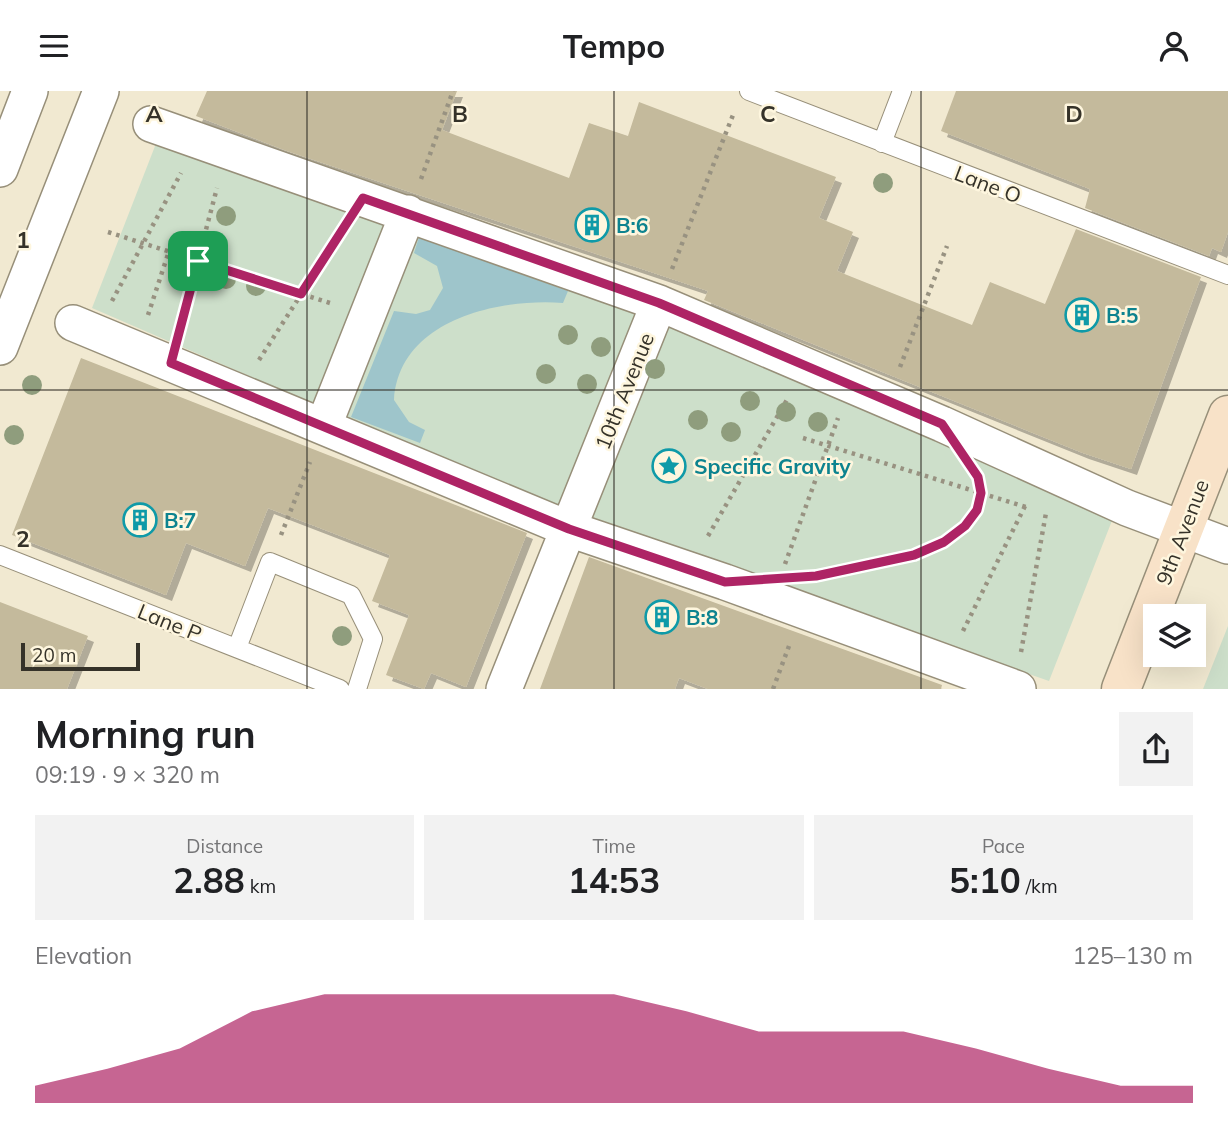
<!DOCTYPE html>
<html lang="en">
<head>
<meta charset="utf-8">
<style>
  :root { --surface:#fff; --page:#f2f2f2; --text:#202124; --muted:#757577; --accent:#ae2465 }
  body { margin:0; font-family:Mulish,sans-serif; background:var(--page); color:var(--text); height:100vh; display:flex; flex-direction:column; font-size:26px; white-space:nowrap }
  * { box-sizing:border-box; margin:0 }
  p { font-size:23px; color:var(--muted) }
  .icon { flex:none; width:38px; height:38px; fill:none; stroke:currentColor; stroke-width:2; stroke-linecap:round; stroke-linejoin:round }
  .map { position:relative; height:598px; overflow:hidden }
  .panel { display:flex; flex-direction:column; background:var(--surface); flex:1 }
  .panel>* { flex:none }
  .controls { position:absolute; left:1143px; top:513px; display:grid; gap:14px }
  .controls a { display:grid; place-items:center; width:63px; height:63px; border-radius:0px; background:var(--surface); box-shadow:0 7px 28px #0002; font-size:35px }
  .scale { position:absolute; left:21px; bottom:18px; width:119px; box-sizing:border-box; padding-left:7px; border:4px solid #353229; border-top:0; font-size:19px; line-height:24px; white-space:nowrap; color:#353229; -webkit-text-stroke:5px #fef6de; paint-order:stroke }
  .pin { position:absolute; display:grid; place-items:center; width:60px; height:60px; color:#fff; margin:-30px; border-radius:14px; box-shadow:0 4px 10px #0006 }
  .round { display:grid; place-items:center; flex:none; width:74px; height:74px; border-radius:0px; background:var(--page) }
  .headline { display:flex; align-items:center; justify-content:space-between; height:119px; padding:0 35px }
  h1 { font-size:38px; font-weight:700; line-height:52px }
  .metrics { display:grid; grid-template-columns:repeat(3,1fr); gap:10px; height:119px; padding:7px 35px }
  .metrics div { display:grid; align-content:center; border-radius:0px; background:var(--page); text-align:center }
  .metrics b { font-size:35px; font-weight:700 }
  .metrics small { font-size:19px; font-weight:400 }
  .metrics p { font-size:19px }
  .chart { height:196px; padding:14px 35px }
  .chart p { display:flex; justify-content:space-between }
  .chart svg { width:100%; height:126px; margin-top:7px; fill:var(--accent); opacity:.7 }
  header { display:flex; justify-content:space-between; align-items:center; height:91px; padding:0 35px; background:var(--surface); font-size:32px; font-weight:700 }
  .map>svg:first-child { display:block }
</style>
</head>
<body>
<header><svg class="icon" aria-label="menu" viewBox="0 0 24 24"><path d="M4 6h16M4 12h16M4 18h16"/></svg>Tempo<svg class="icon" aria-label="person" viewBox="0 0 24 24"><circle cx="12" cy="8" r="4"/><path d="M4 21q1-7 8-7t8 7"/></svg></header>
<div class="map">
<svg width="1228" height="598" viewBox="0 0 1228 598">
  <defs>
    <filter id="shadow"><feDropShadow dx="6" dy="6" stdDeviation="0" flood-color="#0004"/></filter>
  </defs>
  <rect width="100%" height="100%" fill="#f1e9d1"/>
  <path fill="#cddfca" d="M157,50L645,222L1115,422L1049,590L563,421L92,217Z
    M1228,535V598H1203Z"/>
  <path fill="#9ec5cb" d="M419,146L568,200L563,212C498,207 399,229 394,309L409,331L425,339L420,352L351,326L394,220L416,223L430,219L443,197L437,175L414,162Z"/>
  <path fill="#c4ba9c" filter="url(#shadow)" d="M207,0H457L442,39L569,87L589,32L628,45L639,11L836,86L819,127L853,141L837,180L972,234L990,191L1045,213L1076,138L1201,186L1131,378L1083,362L704,209L708,200L287,60L196,25Z
    M956,0H1228V141L1221,161L1212,157L1209,165L1085,117L1090,98L941,40Z
    M81,267L527,442L466,596L431,582L424,598L386,584L409,524L372,510L390,464L268,417L245,475L186,452L166,504L12,444Z
    M589,466L942,594L941,598H708L679,587L675,598H540Z
    M0,511L88,545L67,598H0Z"/>
  <g fill="none" stroke-linecap="round" stroke-linejoin="round">
    <defs>
      <path id="lane" d="M749,0L1228,184
        M882,52L902,0
        M0,464L340,598
        M237,557L270,471L351,504L373,548L357,598"/>
      <path id="street" d="M151,33L659,212L942,333L1127,417L1228,455
        M0,78L30,0
        M73,232L569,438L725,491L1018,598
        M0,256L101,0
        M324,334L408,122
        M504,598L659,212"/>
      <path id="secondary" d="M1121,598L1228,324"/>
    </defs>
    <use href="#lane" stroke="#978f79" stroke-width="20"/>
    <use href="#street" stroke="#978f79" stroke-width="38"/>
    <use href="#secondary" stroke="#978f79" stroke-width="41"/>
    <path stroke="#989281" stroke-width="4.5" stroke-dasharray="3.5 5" stroke-linecap="butt" d="M421,88L453,0
      M108,141L333,213
      M672,178L733,24
      M112,210L181,82
      M148,224L169,160
      M180,237L217,97
      M259,269L343,138
      M900,276L947,155
      M803,347L1026,416
      M281,444L310,371
      M708,445L788,307
      M785,473L838,327
      M820,485C870,476 990,462 979,390
      M963,540L1025,415
      M1021,561L1046,422
      M773,598L789,555"/>
    <use href="#lane" stroke="#fff" stroke-width="18"/>
    <use href="#street" stroke="#fff" stroke-width="35"/>
    <use href="#secondary" stroke="#f8e2c8" stroke-width="38"/>
  </g>
  <g fill="#8f9d7d">
    <circle cx="883" cy="92" r="10"/>
    <circle cx="226" cy="125" r="10"/>
    <circle cx="196" cy="177" r="10"/>
    <circle cx="226" cy="188" r="10"/>
    <circle cx="256" cy="195" r="10"/>
    <circle cx="568" cy="244" r="10"/>
    <circle cx="601" cy="256" r="10"/>
    <circle cx="655" cy="278" r="10"/>
    <circle cx="546" cy="283" r="10"/>
    <circle cx="587" cy="293" r="10"/>
    <circle cx="32" cy="294" r="10"/>
    <circle cx="750" cy="310" r="10"/>
    <circle cx="786" cy="321" r="10"/>
    <circle cx="698" cy="329" r="10"/>
    <circle cx="818" cy="331" r="10"/>
    <circle cx="731" cy="341" r="10"/>
    <circle cx="14" cy="344" r="10"/>
    <circle cx="342" cy="545" r="10"/>
  </g>
  <g fill="none" stroke-linecap="round" stroke-linejoin="round">
    <defs>
      <path id="route" d="M363,107L659,212L942,333L978,386L981,402L977,419L965,435L944,451L914,464L816,485L725,491L569,438L171,272L198,170L301,203Z"/>
    </defs>
    <use href="#route" stroke="#fff" stroke-width="14"/>
    <use href="#route" stroke="#ae2465" stroke-width="9"/>
  </g>
  <path fill="none" stroke="#353229" stroke-width="2" stroke-opacity="0.55" d="M307,0V598M614,0V598M921,0V598M0,299H1228"/>
  <defs>
    <symbol id="building-ring" viewBox="-11 -11 22 22"><circle r="9.5" fill="#fef6de" stroke="#0f9aa8" stroke-width="1.5"/><path d="M-4-6H4V6H1V3H-1V6H-4ZM-2.5-4.3h1.7v1.8h-1.7ZM.8-4.3h1.7v1.8H.8ZM-2.5-1h1.7V.8h-1.7ZM.8-1h1.7V.8H.8Z" fill="#0f9aa8"/></symbol>
    <symbol id="sight-ring" viewBox="-11 -11 22 22"><circle r="9.5" fill="#fef6de" stroke="#0f9aa8" stroke-width="1.5"/><path d="M0-6L1.8-2.2L6-1.7L2.9 1.2L3.7 5.4L0 3.3L-3.7 5.4L-2.9 1.2L-6-1.7L-1.8-2.2Z" fill="#0f9aa8"/></symbol>
  </defs>
  <g fill-rule="evenodd">
    <use href="#building-ring" x="573" y="115" width="38" height="38"/>
    <use href="#building-ring" x="1063" y="205" width="38" height="38"/>
    <use href="#sight-ring" x="650" y="356" width="38" height="38"/>
    <use href="#building-ring" x="121" y="410" width="38" height="38"/>
    <use href="#building-ring" x="643" y="507" width="38" height="38"/>
  </g>
  <g text-anchor="middle" dominant-baseline="central" stroke-width="5" stroke-linejoin="round" paint-order="stroke">
    <g font-size="21" fill="#353229" stroke="#fef6de">
      <text transform="translate(988 93) rotate(21)">Lane O</text>
      <text transform="translate(624 300) rotate(-68)">10th Avenue</text>
      <text transform="translate(1182 441) rotate(-69)">9th Avenue</text>
      <text transform="translate(170 531) rotate(22)">Lane P</text>
    </g>
    <g font-size="21" font-weight="bold" fill="#0d838f" stroke="#fef6de" text-anchor="start">
      <text x="616" y="134">B:6</text>
      <text x="1106" y="224">B:5</text>
      <text x="694" y="375">Specific Gravity</text>
      <text x="164" y="429">B:7</text>
      <text x="686" y="526">B:8</text>
    </g>
  </g>
  <g font-size="23" text-anchor="middle" font-weight="bold" fill="#353229" stroke="#fef6de" stroke-width="5" stroke-linejoin="round" paint-order="stroke">
    <text x="154" y="31">A</text>
    <text x="460" y="31">B</text>
    <text x="768" y="31">C</text>
    <text x="1074" y="31">D</text>
    <text x="23" y="157">1</text>
    <text x="23" y="456">2</text>
  </g>
</svg>
<div class="controls">
<a><svg class="icon" aria-label="layers" viewBox="0 0 24 24"><path d="M12 4l9 5-9 5-9-5zM3 14l9 5 9-5"/></svg></a>
</div>
<div class="scale">20 m</div>
<div class="pin" style="left:198px;top:170px;background:#1e9e55"><svg class="icon" aria-label="arrive" viewBox="0 0 24 24"><path d="M6 21V4h12l-3 4 3 4H6"/></svg></div>
</div>
<section class="panel">
<div class="headline"><div><h1>Morning run</h1><p>09:19 · 9 × 320 m</p></div><a class="round"><svg class="icon" aria-label="share" viewBox="0 0 24 24"><path d="M12 15V3M7 8l5-5 5 5M5 13v7h14v-7"/></svg></a></div>
<div class="metrics">
<div><p>Distance</p><b>2.88<small> km</small></b></div>
<div><p>Time</p><b>14:53</b></div>
<div><p>Pace</p><b>5:10<small> /km</small></b></div>
</div>
<div class="chart"><p><span>Elevation</span>125–130 m</p>
<svg viewBox="0 0 160 44" preserveAspectRatio="none"><path d="M0 44V38L10 32L20 25L30 12L40 6L50 6L60 6L70 6L80 6L90 12L100 19L110 19L120 19L130 25L140 32L150 38L160 38V44z"/></svg>
</div>
</section>
</body>
</html>
